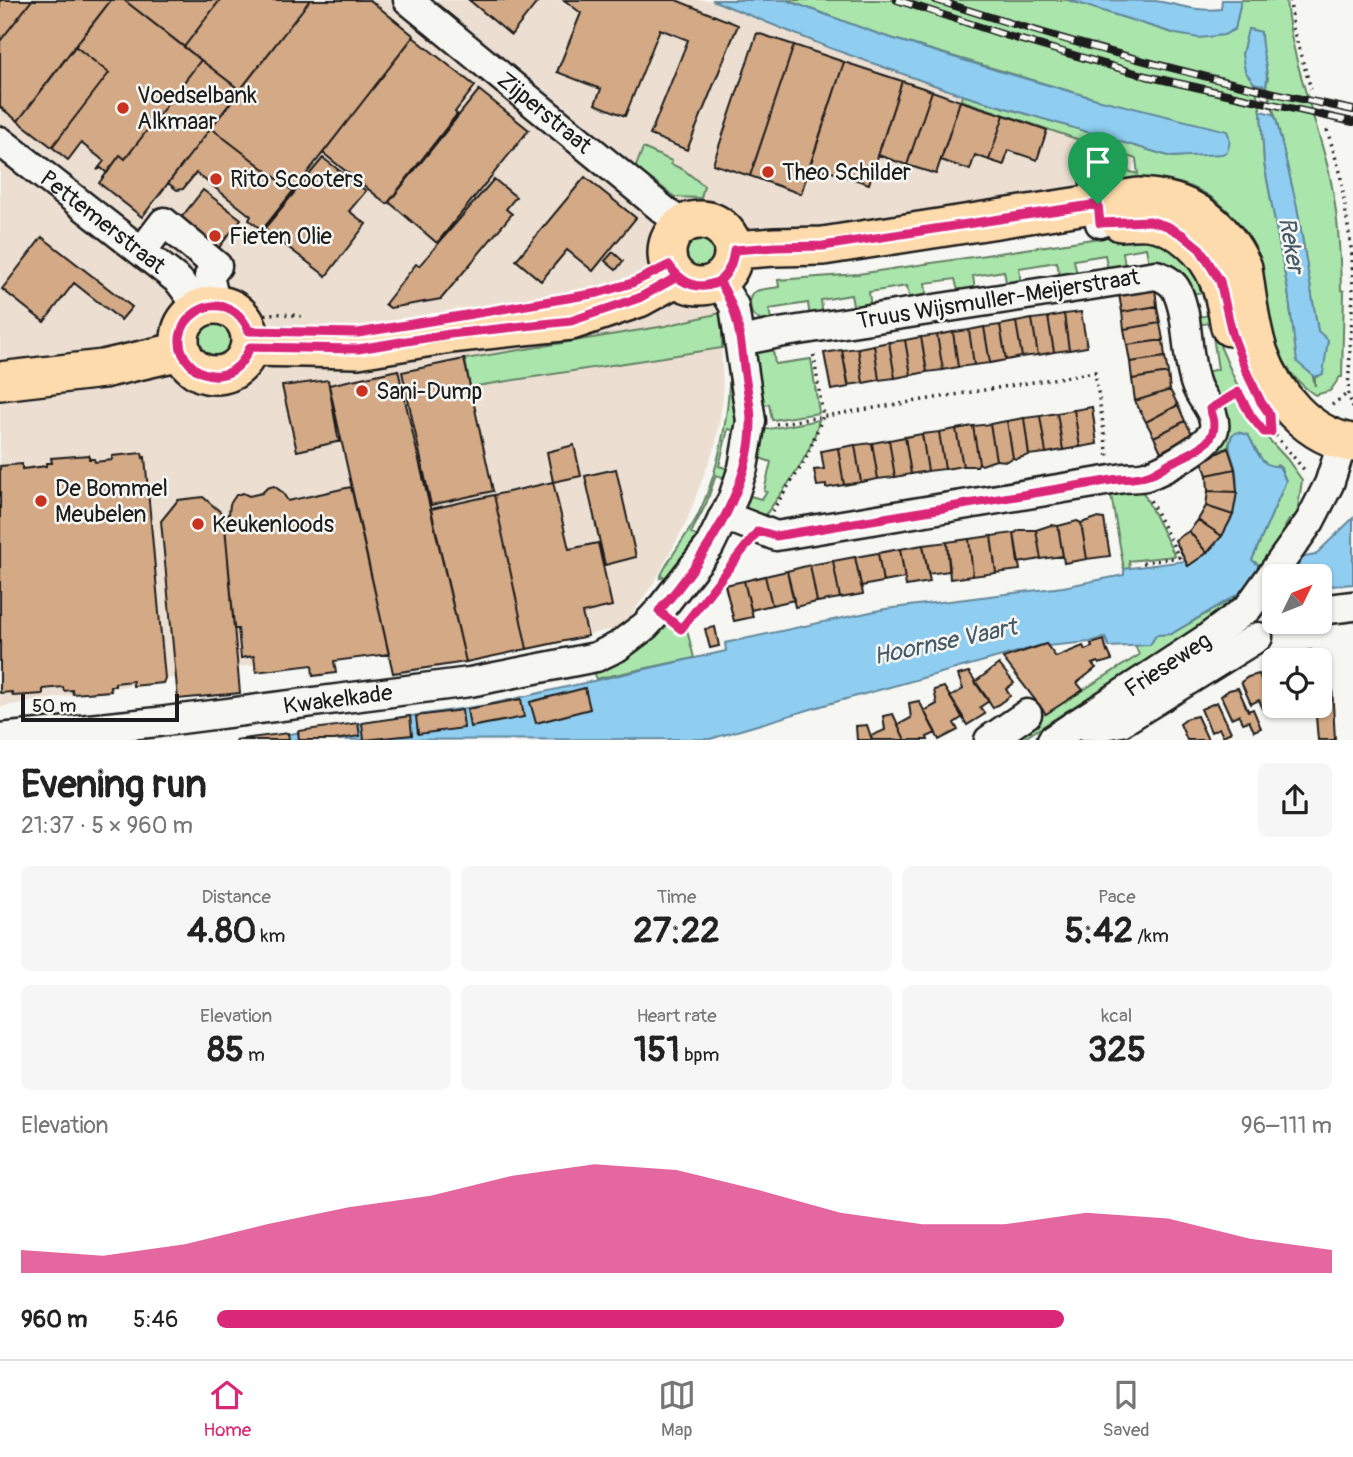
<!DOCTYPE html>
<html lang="en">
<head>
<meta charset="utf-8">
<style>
  :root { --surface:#fff; --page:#f6f6f6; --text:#222; --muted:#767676; --line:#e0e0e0; --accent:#db2777 }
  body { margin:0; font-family:Pangolin,sans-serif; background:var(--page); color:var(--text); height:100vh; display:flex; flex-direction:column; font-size:26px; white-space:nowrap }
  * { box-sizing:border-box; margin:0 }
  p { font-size:23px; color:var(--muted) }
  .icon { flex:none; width:38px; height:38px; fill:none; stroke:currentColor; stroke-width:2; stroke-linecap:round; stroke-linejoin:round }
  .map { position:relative; height:740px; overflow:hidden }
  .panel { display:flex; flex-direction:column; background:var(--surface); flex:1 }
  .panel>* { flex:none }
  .needle { width:46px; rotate:47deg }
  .tools { position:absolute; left:1262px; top:564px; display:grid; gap:14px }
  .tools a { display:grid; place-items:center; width:70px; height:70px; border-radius:10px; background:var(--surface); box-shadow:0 2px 5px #0004; font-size:35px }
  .scale { position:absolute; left:21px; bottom:18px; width:158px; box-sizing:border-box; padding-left:7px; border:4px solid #1c1c1c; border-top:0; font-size:19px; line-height:24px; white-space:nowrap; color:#1c1c1c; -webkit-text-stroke:5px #f6f6f2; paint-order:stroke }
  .pin { position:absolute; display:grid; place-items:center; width:60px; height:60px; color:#fff; margin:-72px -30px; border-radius:50% 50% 50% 0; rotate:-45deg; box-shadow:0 0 7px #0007 }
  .pin .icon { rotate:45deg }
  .round { display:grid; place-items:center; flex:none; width:74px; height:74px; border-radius:10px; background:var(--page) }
  .overview { display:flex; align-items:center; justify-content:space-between; height:119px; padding:0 21px }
  h1 { font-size:38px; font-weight:800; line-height:52px }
  .stats { display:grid; grid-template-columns:repeat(3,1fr); gap:10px; height:119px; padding:7px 21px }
  .stats div { display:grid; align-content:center; border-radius:10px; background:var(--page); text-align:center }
  .stats b { font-size:35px; font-weight:800 }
  .stats small { font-size:19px; font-weight:400 }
  .stats p { font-size:19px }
  .chart { height:196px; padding:14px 21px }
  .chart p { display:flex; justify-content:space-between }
  .chart svg { width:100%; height:126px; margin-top:7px; fill:var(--accent); opacity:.7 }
  ul { padding:0 21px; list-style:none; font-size:23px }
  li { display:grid; grid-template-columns:112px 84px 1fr; align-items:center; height:52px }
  li i { height:18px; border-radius:9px; background:var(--accent) }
  .menu { display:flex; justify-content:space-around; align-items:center; height:98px; border-top:2px solid var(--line); background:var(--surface); font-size:19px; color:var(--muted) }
  .menu a { display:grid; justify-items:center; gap:4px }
  .menu .selected { color:var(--accent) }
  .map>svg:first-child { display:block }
</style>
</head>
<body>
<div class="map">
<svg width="1353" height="740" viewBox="0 0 1353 740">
  <rect width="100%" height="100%" fill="#f6f6f2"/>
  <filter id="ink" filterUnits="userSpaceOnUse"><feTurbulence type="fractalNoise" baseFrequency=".0143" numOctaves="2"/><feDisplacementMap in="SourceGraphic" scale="14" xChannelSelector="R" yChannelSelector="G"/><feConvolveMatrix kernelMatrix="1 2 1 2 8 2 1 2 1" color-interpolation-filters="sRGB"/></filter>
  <g filter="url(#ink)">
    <path fill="#ecdfd2" d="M0,0H712L765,21L1135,155L1130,179L715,250L721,322L723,399L716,443L686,523L655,581L623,627L513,651L324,653L0,707Z"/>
    <path fill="#aae6ab" stroke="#638164" stroke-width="2" fill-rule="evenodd" d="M786,0H1068L1176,34L1235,29L1241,0H1286C1291,60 1315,114 1329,172C1338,211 1340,250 1341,290L1344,291L1342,377H1340L1330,391L1315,395C1270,364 1272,326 1263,277C1253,227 1215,185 1162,180C1146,178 1130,182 1114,184L1116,170L1121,169L1138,174L1136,159L961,100L962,95L1172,157L1227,152L1093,98L881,35ZM1249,29L1261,32L1262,58L1268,78L1266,86L1276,119L1297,207L1318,332L1328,340L1319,376L1315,377V386L1312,373L1292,322L1288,291L1264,163L1261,112L1254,81L1248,74L1242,54Z
      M643,148L672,161L671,164L684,170L704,186L701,198L675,197L655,182L652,186L635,169Z
      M679 253a21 21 0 1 1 42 0a21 21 0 1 1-42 0Z
      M1140,236L1166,245L1178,252L1202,280L1220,346L1239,389L1216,401L1202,373L1218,369L1211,323L1194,325L1193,318L1209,315L1205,292L1189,294L1149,264L1146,248L1123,252L1125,268L1108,270L1105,255L1074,260L1077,275L1060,278L1057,262L1019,268L1021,285L1007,287L1004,271L973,276L975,291L959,295L955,279L925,283L927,299L910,301L907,286L869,292L871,308L854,310L851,295L821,300L823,317L810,318L808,303L769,309L771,319L761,321L752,314C745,287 756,291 779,287L778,280L858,274L1106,237Z
      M725,312L741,432L728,429L719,466L732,470L729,479L716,475L706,504L691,533L702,540L676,574L660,578C664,565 687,535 696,519C721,470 740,376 722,324V348L470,387L465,359L665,326Z
      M192 340a23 23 0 1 1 46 0a23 23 0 1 1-46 0Z
      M772,343L775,364L811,359L819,413L772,420L769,404L760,406L755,352L759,348Z
      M1238,396L1251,420L1287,459L1302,480L1298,508H1302L1292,522L1289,520L1285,527L1287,530L1261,566L1252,560L1286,481L1281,468L1277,465L1271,467L1264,464L1248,435H1232L1228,447L1177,472L1218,406Z
      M819,420C811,459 781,492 759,524C749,516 741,509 747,495L761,499L767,492L764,491L771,462L757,457L763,430Z
      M1142,490L1175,556L1129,561L1130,568L1124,569L1111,495Z
      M1242,593L1228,608L1023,739H1011L1010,736L1139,655L1135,645H1150L1156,635L1171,634Z
      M664,620L680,633L686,626L694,658L596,679L594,668C621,659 644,648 665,627L661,623Z"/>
    <path fill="#90cef1" stroke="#62879c" stroke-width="2" d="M712,0H786L881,35L999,71L1093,98L1227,131C1231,138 1230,145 1227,152L1222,154L1172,157L962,95L830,48Z
      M1068,0C1092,0 1134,0 1156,1C1180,5 1196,12 1221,9L1222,0H1241L1235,29L1224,35L1199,38L1176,34Z
      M1248,29L1261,32C1260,50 1270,70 1266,86L1254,83L1245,71L1242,54Z
      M1261,111L1273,114L1276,119L1297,207L1318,331L1328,340L1323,374L1315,377L1297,362L1288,291L1264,163Z
      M1238,432L1248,435C1257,450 1260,468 1279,466L1286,481L1252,560L1259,566L1315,555L1353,518V584L1320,587V576H1274V587L1238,594L1171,634L1156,635L1150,645L1109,647L1105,637L1090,642L1047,646L1046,644L828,704L710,739L248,740L487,705L726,651L725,643L885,609L1063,587L1124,575V569L1130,568L1185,561L1188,566C1222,543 1241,516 1236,472C1234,456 1226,452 1232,435Z"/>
    <path fill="#d4a986" stroke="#1c1c1c" stroke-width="2" d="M0,0H32L0,41Z
      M32,0H111L18,121L0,107V41Z
      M111,0H124L201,60L125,159L120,155L107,173L101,168L97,170L104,161L81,143L68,160L52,147L109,73L75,46Z
      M124,0H220L184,47Z
      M220,0H310L240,90L184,47Z
      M310,0H370L414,36L293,191L211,128Z
      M469,0H539L511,35Z
      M564,0H676L738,25L687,150L650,135L688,40L660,29L625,116L595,104L601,89L557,72L581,13Z
      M757,33L794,45L750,176L713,164Z
      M413,37L475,86L455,112L457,114L387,204L323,153Z
      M794,45L844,62L801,194L750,176Z
      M75,46L109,73L52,147L18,121Z
      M201,60L240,90L142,217L99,183L120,155L125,159Z
      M844,62L902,81L869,184L810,165Z
      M902,81L932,91L907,165L878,155Z
      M479,90L529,130L437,243L389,202Z
      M932,91L960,101L936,174L907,165Z
      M960,101L1004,115L989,160L975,155L970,170L941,160Z
      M1004,115L1047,130L1037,160L1008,150L1004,165L989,160Z
      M211,128L293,191L262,230L249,220L251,216L196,173L183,189L177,190L168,183Z
      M323,158L366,191L349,211L366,224L326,276L264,229Z
      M585,177L636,218L593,271L567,250L541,281L516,260Z
      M494,179L516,197L506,209L512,214L441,299L390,308L385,304L416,264L419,266Z
      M203,190L241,219L204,267L166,237Z
      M42,237L132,307L121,320L74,283L44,322L2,289Z
      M613,252L623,261L616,270L605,261Z
      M1155,288L1157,306L1122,312L1119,294Z
      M1157,306L1160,323L1124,329L1122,312Z
      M1081,312L1087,347L1069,350L1064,314Z
      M1064,314L1069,350L1054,352L1048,317Z
      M1048,317L1054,352L1038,355L1032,319Z
      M1032,319L1038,355L1022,357L1016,322Z
      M1016,322L1022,357L1006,360L1000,325Z
      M1160,323L1163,340L1127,345L1124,329Z
      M1000,325L1006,360L990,363L984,327Z
      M984,327L990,363L974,365L969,330Z
      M969,330L974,365L958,367L953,332Z
      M953,332L958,367L943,370L937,335Z
      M937,335L943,370L927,372L921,337Z
      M921,337L927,372L911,375L905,340Z
      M905,340L911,375L895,378L889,342Z
      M1163,340L1165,357L1130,362L1127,345Z
      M889,342L895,378L879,380L874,345Z
      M874,345L879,380L863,383L858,348Z
      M858,348L863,383L848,385L842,350Z
      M842,350L849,387L831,390L824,353Z
      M1165,357L1168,373L1132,379L1130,362Z
      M464,359L493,491L431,505L402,372Z
      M398,370L466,662L393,673L329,385Z
      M1168,373L1170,390L1135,401L1132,379Z
      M328,380L338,437L341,441L297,451L282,386Z
      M1170,390L1178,405L1146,422L1135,401Z
      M1178,405L1185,421L1154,437L1146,422Z
      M1092,407L1097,444L1080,447L1074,410Z
      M1074,410L1080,447L1063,450L1057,413Z
      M1057,413L1063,450L1046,453L1040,416Z
      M1040,416L1046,453L1029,455L1024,418Z
      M1024,418L1029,455L1016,459L1013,458L1007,421Z
      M1007,421L1013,458L1007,461L996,460L990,424Z
      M1185,421L1193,435L1161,452L1154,437Z
      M990,424L996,460L982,465L979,463L973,426Z
      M973,426L979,463L977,466H963L956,429Z
      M956,429L963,466L945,469L939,432Z
      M939,432L945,469L928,471L922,434Z
      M922,434L928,471L911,474L905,437Z
      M905,437L911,474L895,477L889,440Z
      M889,440L895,477L878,479L872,443Z
      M872,443L878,479L861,482L855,445Z
      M574,445L581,476L553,482L547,452Z
      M855,445L861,482L844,485L838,448Z
      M838,448L844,485L826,488V485L817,486L814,470L824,469L821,451Z
      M1228,448L1235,469L1207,475L1202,461Z
      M142,453L143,458L145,457L161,635L165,678L163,683L133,686V681L115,683V686H110L111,691L73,694L72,690L64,691L63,687L43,689V694L13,696L12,692L0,693V466L22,464V469L46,466V463H52L51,458L89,455V459H94L95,462L112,460V456Z
      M616,469L636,557L605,565L585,476Z
      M1235,469L1237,492L1208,491L1207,475Z
      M553,482L569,549L598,543L612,606L582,613L588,636L527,649L494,495Z
      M274,486L282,492L288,501L351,487L389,654L334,661L336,673L313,676L312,665L256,672L254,656L241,658L238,629H234L224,515L229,514L230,504L236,495L243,493L249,496L262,493L267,488Z
      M1208,491L1237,492L1233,515L1206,506Z
      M494,495L527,649L466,662L431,509Z
      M203,497L224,515L240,693L178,699L161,521L178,500Z
      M1206,506L1233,515L1222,536L1198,520Z
      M1096,518L1104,519L1110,556L1087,559L1081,523Z
      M1198,520L1222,536L1207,553L1189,531Z
      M1077,521L1081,523L1087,559L1064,563L1058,526Z
      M1051,525L1058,526L1063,556L1041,559L1036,530Z
      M1020,530H1036L1041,559L1018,563L1014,533Z
      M1189,531L1207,553L1188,566L1175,540Z
      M1014,533L1020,570L996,573L991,536Z
      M991,536L996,573L973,576L969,539Z
      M969,539L973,576L950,579L947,542Z
      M947,542L950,571L928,574L923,545Z
      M923,545L930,582L906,586L900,549Z
      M900,549L905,578L883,582L878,553Z
      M878,553L883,582L861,586L855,557Z
      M855,557L863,594L840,598L833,561Z
      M833,561L840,598L817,602L810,565Z
      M810,565L817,602L795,607L787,571Z
      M787,571L794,600L772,605L765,576Z
      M765,576L772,605L751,610L744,581Z
      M744,581L753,617L734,621L725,585Z
      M715,627L719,646L710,648L705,629Z
      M1104,640L1107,652L1108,651L1112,660L1099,664L1098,662L1092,664L1096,668L1077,683L1083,690L1046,714L1003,658L1046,644L1056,657L1083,646L1085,650L1092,647L1091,644Z
      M1311,650L1315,660L1285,659L1292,654Z
      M1270,662L1274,663V689L1271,690L1262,668Z
      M999,664L1014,683L1006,689L1010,696L993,708L975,682Z
      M969,672L989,701L980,707L985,714L967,725L950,697L963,689L958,675Z
      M1259,674L1268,697L1273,695L1274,698V704L1263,709L1259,700L1251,704L1241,682L1248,677Z
      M1332,686L1335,740H1318L1315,705H1320V687Z
      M944,687L963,717L954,723L958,730L939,740L924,711L937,704L934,690Z
      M585,688L590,709L536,723L530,702Z
      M1238,688L1248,711L1253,709L1261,728L1254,731L1249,721L1243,723L1239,715L1231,718L1221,696L1229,690Z
      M521,699L524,717L470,727L467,709Z
      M919,701L936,733L927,737L928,740H905L898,725L911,718L909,703Z
      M1217,702L1231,732L1223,736L1219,728L1211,732L1201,709Z
      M462,710L464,728L418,734L416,716Z
      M893,714L905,740H872L871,736L885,730L883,716Z
      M410,716L412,735L364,740L362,723Z
      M1197,716L1208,740H1187L1180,724L1188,718Z
      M358,723L360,736L334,740H299L298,731Z
      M867,725L872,740H857L856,726Z
      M288,733L289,740H235Z"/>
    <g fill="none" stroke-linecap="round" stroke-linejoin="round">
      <defs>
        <g id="minor">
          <path id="s1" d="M408,0L682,225"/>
          <path id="s2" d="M0,141L179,281L200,309"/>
          <path d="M1093,166L1100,223"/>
          <path d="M142,251L164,222L217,266L209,276L216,306"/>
          <path d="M722,519L738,521L776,536L1124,478C1131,477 1139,478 1146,476C1161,471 1211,445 1214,429C1217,412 1201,400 1196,385C1185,355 1190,320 1177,291C1173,282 1165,278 1156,275L779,333L740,341"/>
          <path d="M1320,610L1353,606"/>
          <path d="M1074,725L1100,726L1121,722L1258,637"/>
          <path id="s3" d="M0,738L158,722L470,682L596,657L617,647L645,626L659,611L709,547L733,498L743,468L751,421L734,306L719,281"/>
          <path d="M989,740L1027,714"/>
          <path id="s4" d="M1052,740L1206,639L1248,608L1310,521L1329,484L1343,441"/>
        </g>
        <path id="major" d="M667 253a33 33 0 1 1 66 0a33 33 0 1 1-66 0Z
          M1121,222C1130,221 1139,220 1148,221C1179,224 1207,252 1218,279C1225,294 1227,312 1230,327
          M734,250L775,247L823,246L1138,197C1188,199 1222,222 1243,268C1247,296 1250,326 1259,353C1274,395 1308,437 1353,443
          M180 340a35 35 0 1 1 70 0a35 35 0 1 1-70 0Z
          M250,347L358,349L450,334L571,321L639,298L677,277
          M0,381L103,369L181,351"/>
      </defs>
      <use href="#minor" stroke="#1c1c1c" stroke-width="33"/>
      <use href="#major" stroke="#1c1c1c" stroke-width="42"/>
      <path stroke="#1c1c1c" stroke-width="3.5" stroke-dasharray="2 5" stroke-linecap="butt" d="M1290,0L1293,29L1311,89
        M1327,130L1340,172L1352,254L1353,293L1348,393L1353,408
        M689,207C728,205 767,241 744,279C711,332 632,294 653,235C656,227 661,219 669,214C674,210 683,209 689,207Z
        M251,318C267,311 288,314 305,317
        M1230,397L1239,392L1251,416L1264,432H1271
        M1332,405L1348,393
        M776,424L1095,372L1108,457
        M1271,430L1306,472
        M772,511L805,461L823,416L813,351
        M1143,563L1179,557L1149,498
        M677,625L681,629L745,548"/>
      <use href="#minor" stroke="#f6f6f2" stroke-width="28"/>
      <use href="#major" stroke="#fedbac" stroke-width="37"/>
      <defs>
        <path id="rail" d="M897,0L1008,36L1146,76L1353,122
          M936,0C1073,44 1211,81 1353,110"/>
      </defs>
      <use href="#rail" stroke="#1c1c1c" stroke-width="8"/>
      <use href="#rail" stroke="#f6f6f2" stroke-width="5" stroke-dasharray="16" stroke-linecap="butt"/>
    </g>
  </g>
  <g fill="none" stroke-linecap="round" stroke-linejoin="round" filter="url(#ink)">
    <defs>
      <path id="route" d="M1098,204L823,246L775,247L734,250C730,292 691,298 669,265L632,283L598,293L358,333L249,331C224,274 154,326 190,364C197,372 208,376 219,375C236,373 244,361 250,347L358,349L450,334L571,321L639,298L677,277C691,288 703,288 719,281C738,310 740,334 744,368C746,385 751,404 751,421C752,488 701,564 659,611L681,629L758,531L776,536L1112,480C1122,478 1135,479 1145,476C1154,474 1163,467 1170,463C1195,451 1225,442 1210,409L1238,392L1251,416L1264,432H1271L1270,415L1261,402L1246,371L1232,333L1220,281L1200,249L1183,235L1167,226L1150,221L1100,223L1098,204"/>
    </defs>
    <use href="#route" stroke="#fff" stroke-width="14"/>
    <use href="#route" stroke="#db2777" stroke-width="9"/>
  </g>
  <g fill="#c8321e" stroke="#f6f6f2" stroke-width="2.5">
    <circle cx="123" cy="108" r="7"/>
    <circle cx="768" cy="172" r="7"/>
    <circle cx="216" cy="179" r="7"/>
    <circle cx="215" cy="236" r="7"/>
    <circle cx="362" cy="391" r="7"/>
    <circle cx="41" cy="501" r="7"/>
    <circle cx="198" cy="524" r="7"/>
  </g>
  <g text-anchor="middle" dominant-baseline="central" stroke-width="5" stroke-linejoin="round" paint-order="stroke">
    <g font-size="23" fill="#1c1c1c" stroke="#f6f6f2" text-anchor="start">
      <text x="137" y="95">Voedselbank<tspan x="137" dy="26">Alkmaar</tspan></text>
      <text x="782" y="172">Theo Schilder</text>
      <text x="230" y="179">Rito Scooters</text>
      <text x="229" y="236">Fieten Olie</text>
      <text x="376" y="391">Sani-Dump</text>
      <text x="55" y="488">De Bommel<tspan x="55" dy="26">Meubelen</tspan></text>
      <text x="212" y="524">Keukenloods</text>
    </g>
    <g font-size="23" fill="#1c1c1c" stroke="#f6f6f2">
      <text stroke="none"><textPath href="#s1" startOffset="177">Zijperstraat</textPath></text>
      <text stroke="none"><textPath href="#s2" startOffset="131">Pettemerstraat</textPath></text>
      <text transform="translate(998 299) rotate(-9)">Truus Wijsmuller-Meijerstraat</text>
      <text stroke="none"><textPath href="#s4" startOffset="138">Frieseweg</textPath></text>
      <text stroke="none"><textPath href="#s3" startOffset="340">Kwakelkade</textPath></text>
    </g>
    <g font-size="24" font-style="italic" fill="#455a67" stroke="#f6f6f2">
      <text transform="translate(1291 245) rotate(80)">Reker</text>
      <text transform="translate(945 642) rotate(-12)">Hoornse Vaart</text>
    </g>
  </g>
</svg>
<div class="tools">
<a><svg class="needle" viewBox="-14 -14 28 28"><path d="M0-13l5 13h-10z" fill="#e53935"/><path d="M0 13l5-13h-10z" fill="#767676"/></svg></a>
<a><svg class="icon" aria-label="locate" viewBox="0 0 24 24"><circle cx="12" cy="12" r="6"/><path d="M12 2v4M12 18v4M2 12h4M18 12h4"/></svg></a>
</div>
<div class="scale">50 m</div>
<div class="pin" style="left:1098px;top:204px;background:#1e9e55"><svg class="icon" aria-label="arrive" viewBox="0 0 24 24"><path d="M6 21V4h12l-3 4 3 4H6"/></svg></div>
</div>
<section class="panel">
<div class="overview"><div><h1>Evening run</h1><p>21:37 · 5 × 960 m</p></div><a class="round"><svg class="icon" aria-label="share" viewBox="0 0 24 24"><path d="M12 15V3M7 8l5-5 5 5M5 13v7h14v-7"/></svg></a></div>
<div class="stats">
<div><p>Distance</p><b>4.80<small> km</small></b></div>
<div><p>Time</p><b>27:22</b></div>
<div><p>Pace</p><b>5:42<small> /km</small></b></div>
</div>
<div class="stats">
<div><p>Elevation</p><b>85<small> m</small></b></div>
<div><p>Heart rate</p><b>151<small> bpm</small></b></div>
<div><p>kcal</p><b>325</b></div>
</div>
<div class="chart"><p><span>Elevation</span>96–111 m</p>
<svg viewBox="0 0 160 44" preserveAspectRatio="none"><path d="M0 44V36L10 38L20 34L30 27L40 21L50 17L60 10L70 6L80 8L90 15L100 23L110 27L120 27L130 23L140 25L150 32L160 36V44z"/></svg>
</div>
<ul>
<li><b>960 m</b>5:46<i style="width:76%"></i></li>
</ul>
</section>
<nav class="menu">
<a class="selected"><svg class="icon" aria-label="home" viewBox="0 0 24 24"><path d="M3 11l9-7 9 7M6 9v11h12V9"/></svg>Home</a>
<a><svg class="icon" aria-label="map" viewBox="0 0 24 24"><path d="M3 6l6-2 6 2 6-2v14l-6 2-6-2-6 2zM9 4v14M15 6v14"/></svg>Map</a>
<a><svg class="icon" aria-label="saved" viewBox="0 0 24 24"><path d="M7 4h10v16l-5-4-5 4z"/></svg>Saved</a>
</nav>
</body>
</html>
